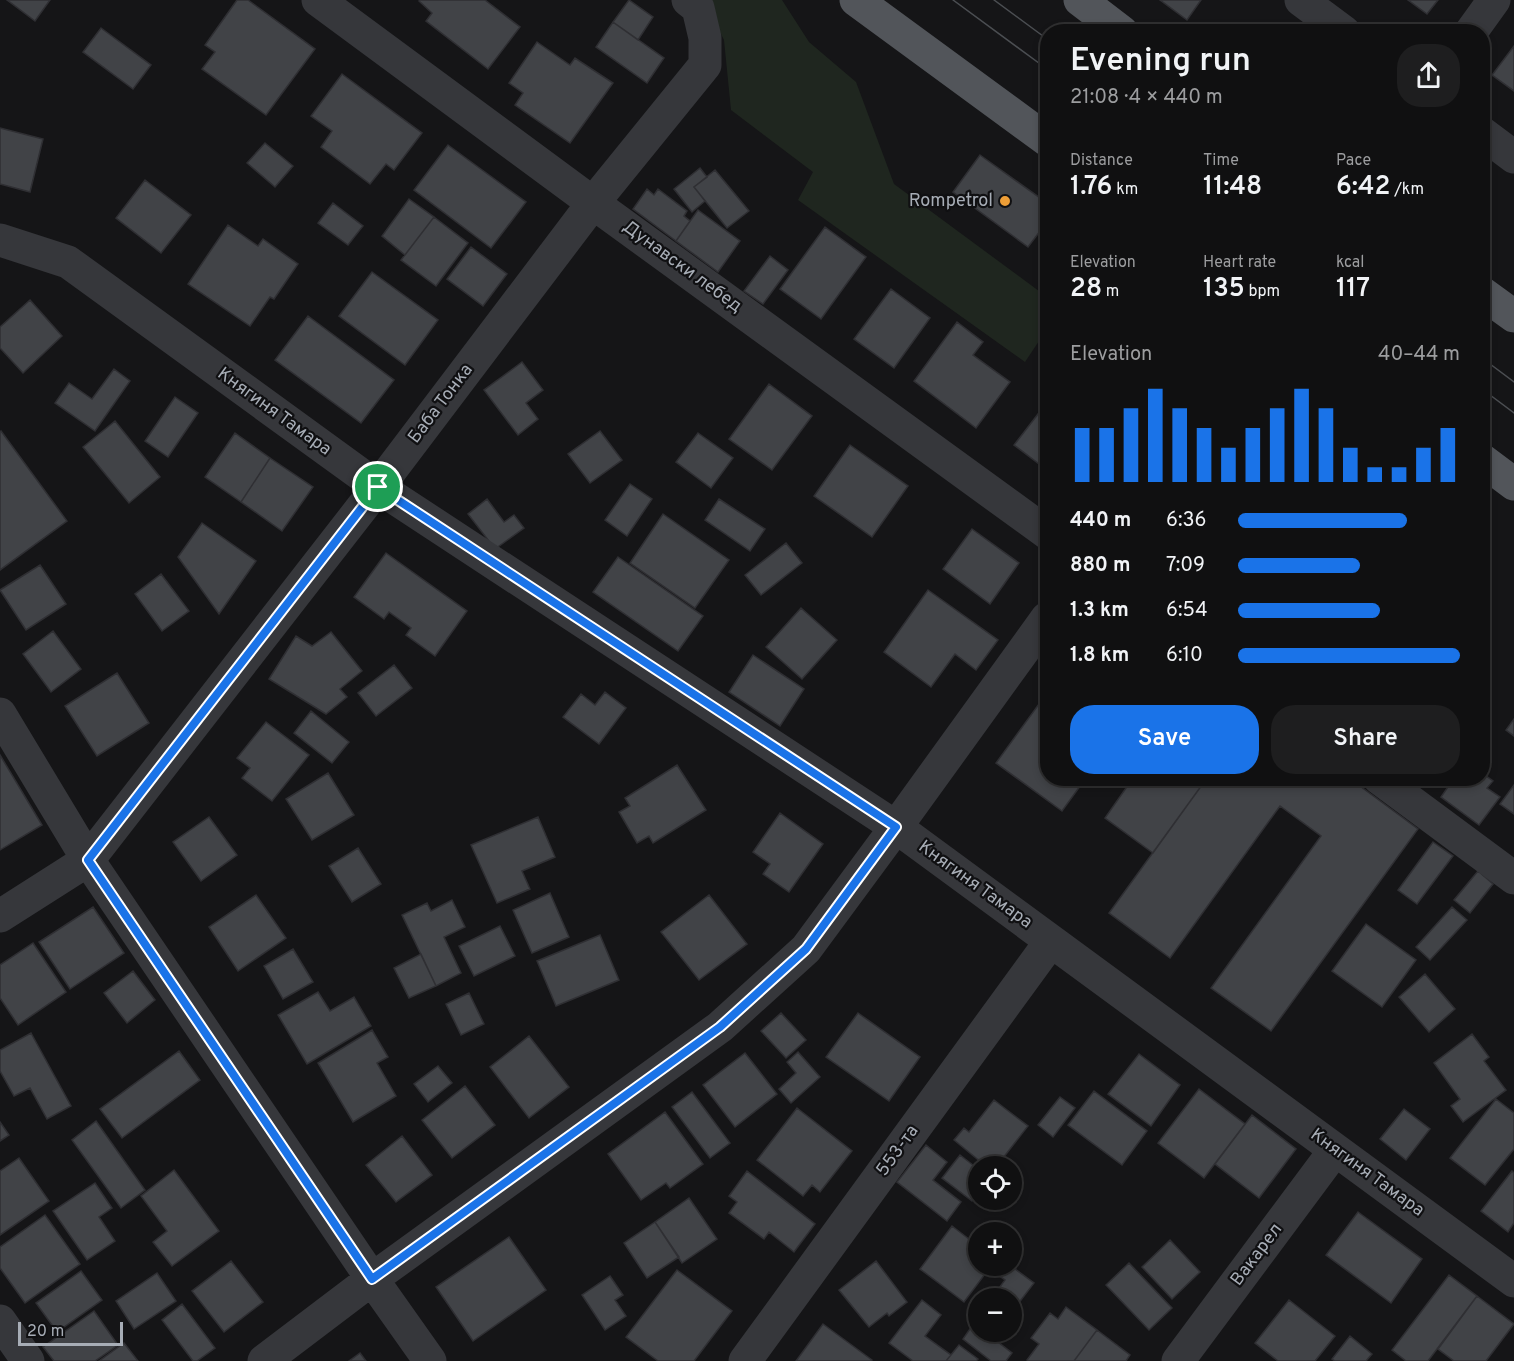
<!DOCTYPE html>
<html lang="en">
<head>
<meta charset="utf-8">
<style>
  :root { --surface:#101011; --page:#1e1e1f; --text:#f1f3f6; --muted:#9c9d9f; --line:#303031; --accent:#1a73e8 }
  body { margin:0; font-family:Overpass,sans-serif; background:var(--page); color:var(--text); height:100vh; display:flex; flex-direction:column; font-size:22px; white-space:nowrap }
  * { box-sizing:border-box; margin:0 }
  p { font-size:20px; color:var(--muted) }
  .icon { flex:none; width:33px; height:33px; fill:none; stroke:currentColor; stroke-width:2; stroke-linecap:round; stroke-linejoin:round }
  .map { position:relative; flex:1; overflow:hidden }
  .panel { position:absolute; left:1040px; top:24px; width:450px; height:762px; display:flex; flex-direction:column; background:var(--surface); border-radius:24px; box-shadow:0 3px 9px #0003,0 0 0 2px var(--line) }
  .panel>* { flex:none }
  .fabs { position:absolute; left:968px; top:1156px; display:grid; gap:12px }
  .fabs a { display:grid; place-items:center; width:54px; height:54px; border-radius:50%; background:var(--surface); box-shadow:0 3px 9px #0003,0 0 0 2px var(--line); font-size:30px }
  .scale { position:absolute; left:18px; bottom:15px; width:105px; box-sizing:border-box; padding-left:6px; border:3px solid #a7adb6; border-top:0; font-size:16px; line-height:21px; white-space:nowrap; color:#a7adb6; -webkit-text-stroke:4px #101012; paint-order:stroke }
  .pin { position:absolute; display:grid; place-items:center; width:51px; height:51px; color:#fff; margin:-26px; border:3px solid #fff; border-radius:50%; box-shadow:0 2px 6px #0007 }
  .round { display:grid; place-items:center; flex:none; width:63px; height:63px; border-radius:24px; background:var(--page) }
  .head { display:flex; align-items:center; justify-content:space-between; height:102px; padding:0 30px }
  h1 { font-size:33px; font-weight:600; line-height:45px }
  .stats { display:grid; grid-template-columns:repeat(3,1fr); gap:9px; height:102px; padding:6px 30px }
  .stats div { display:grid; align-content:center }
  .stats b { font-size:26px; font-weight:600 }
  .stats small { font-size:16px; font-weight:400 }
  .stats p { font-size:16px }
  .chart { height:168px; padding:12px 30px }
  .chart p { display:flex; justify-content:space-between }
  .chart svg { width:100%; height:108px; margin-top:6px; stroke:var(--accent); stroke-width:6 }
  .cta { display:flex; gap:12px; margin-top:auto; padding:12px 30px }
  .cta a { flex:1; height:69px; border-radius:24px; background:var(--accent); color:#fff; font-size:24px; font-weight:600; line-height:69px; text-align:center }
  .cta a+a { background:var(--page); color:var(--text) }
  ul { padding:0 30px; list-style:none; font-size:20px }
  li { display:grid; grid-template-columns:96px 72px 1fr; align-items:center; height:45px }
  li i { height:15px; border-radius:8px; background:var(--accent) }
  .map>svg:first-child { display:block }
</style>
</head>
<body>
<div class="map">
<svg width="1514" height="1361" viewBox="0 0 1514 1361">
  <rect width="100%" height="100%" fill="#151517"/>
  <path fill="#1f261f" d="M704,0H782L809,42L856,82L894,184L1047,297V329L1025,362L798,200L813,172L731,110L724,40Z"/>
  <path fill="#414347" stroke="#2f2f33" stroke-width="1.5" d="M7,0H50L35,21Z
    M237,0H248L315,49L266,115L202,69L215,52L205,45Z
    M420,0H485L520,27L488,69L426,21L432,13L419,1Z
    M629,0L653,17L638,40L613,22Z
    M1160,0H1201L1187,20Z
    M1408,0H1438L1427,14Z
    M613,22L664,58L647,83L596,47Z
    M101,28L151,65L133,89L83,52Z
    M537,42L570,65L575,58L613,83L570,143L515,105L523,93L509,83Z
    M1514,46V91L1492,75Z
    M342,74L422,133L394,170L386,164L370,184L321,147L332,131L311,116Z
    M0,128L43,139L30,192L0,184Z
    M265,143L293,166L275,187L247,163Z
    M448,145L526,202L491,248L414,190Z
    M980,155L1047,203V222L1028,247L953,192Z
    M700,168L707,177L694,187L705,201L692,212L674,189Z
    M715,170L749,211L727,228L694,187Z
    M145,180L191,215L161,253L116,218Z
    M647,189L654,195L658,189L687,211L684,216L690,221L676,241L633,209Z
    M409,199L434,217L405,255L382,236Z
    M333,203L363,226L348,245L318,223Z
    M698,210L740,241L718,272L676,241Z
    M434,217L468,243L436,286L401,260Z
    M228,225L258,246L263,239L298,264L274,299L270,297L250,326L188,284Z
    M825,227L866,257L821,319L780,289Z
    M471,247L507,274L483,306L447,279Z
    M770,256L788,270L763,304L744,291Z
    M372,272L438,320L405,365L339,316Z
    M891,289L930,318L894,368L854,339Z
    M30,300L62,336L23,373L0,348V327Z
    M308,316L394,380L361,423L275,360Z
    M957,322L983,342L973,355L1010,382L976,428L914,381Z
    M522,362L543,390L526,403L538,419L518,435L484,390Z
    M114,369L130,381L95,431L55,403L69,383L92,399Z
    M769,384L812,416L772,470L729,439Z
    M175,397L198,413L168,457L145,441Z
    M1045,405L1047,407V470L1014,445Z
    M115,421L160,477L129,503L83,447Z
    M1,431L67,521L0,570V432Z
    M600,431L622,460L590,483L568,454Z
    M235,433L270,458L241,502L205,477Z
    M698,433L733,458L711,488L676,462Z
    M850,445L908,486L872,537L814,496Z
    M270,458L313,487L282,531L241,502Z
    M630,484L652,499L627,536L605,520Z
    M487,499L504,522L514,515L524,528L495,549L468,514Z
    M719,499L765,529L750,551L705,520Z
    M663,514L729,560L695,608L630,563Z
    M202,523L256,561L219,614L178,557Z
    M972,529L1019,563L990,604L943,569Z
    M786,543L802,563L761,595L745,575Z
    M386,553L467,611L435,656L406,635L411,628L389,612L384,619L354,597Z
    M618,557L703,616L678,651L593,592Z
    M40,565L66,604L26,630L0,590Z
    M161,574L189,611L162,631L135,594Z
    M928,590L998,640L976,670L955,654L931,687L884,652Z
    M801,608L837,640L802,679L766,647Z
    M53,631L81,669L51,692L23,654Z
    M331,632L362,671L340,689L347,697L326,714L269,679L296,636L312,646Z
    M753,655L804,689L780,726L729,692Z
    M394,665L412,688L376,716L358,693Z
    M117,673L149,723L97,756L65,706Z
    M605,692L626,708L599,744L563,717L581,694L595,705Z
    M1047,693V778H1086L1062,811L996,763Z
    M311,711L349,742L332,763L294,733Z
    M1514,719V736L1506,730Z
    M266,722L309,755L272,801L242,778L250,768L237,758Z
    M0,755L42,825L0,850Z
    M677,765L706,810L653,843L649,836L637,843L619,812L630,806L625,798Z
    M328,773L354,815L312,840L286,799Z
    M1482,773L1493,781L1487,788L1500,797L1479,825L1441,797L1454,778H1465L1469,781L1471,778H1482Z
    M1133,778H1207L1153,853L1105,818Z
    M1207,778H1349L1418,829L1271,1031L1211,988L1321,836L1280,806L1170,958L1109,913Z
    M1514,785V814L1500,804Z
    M780,813L823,844L789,892L763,874L770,864L753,852Z
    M209,817L237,855L201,881L173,842Z
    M538,817L555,857L522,871L530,889L497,903L471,845Z
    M1433,842L1453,856L1417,904L1398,890Z
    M358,848L381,884L352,902L329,866Z
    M1478,871L1493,884L1470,913L1454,900Z
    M550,893L569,937L532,953L513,910Z
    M256,895L286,938L238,971L209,927Z
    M709,895L747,944L699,980L661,932Z
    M452,900L465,927L444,937L461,973L436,986L402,915L427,903L431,911Z
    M93,907L124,953L70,989L39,942Z
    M1452,907L1467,920L1430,960L1416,947Z
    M1366,924L1416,960L1382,1007L1332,971Z
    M500,926L515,956L474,976L459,946Z
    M600,935L619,980L556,1006L537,961Z
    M33,943L66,992L18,1025L0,998V965Z
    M293,949L313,982L283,999L264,966Z
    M421,954L436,986L409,998L394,968Z
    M133,971L155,1000L127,1023L104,993Z
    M1425,974L1455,1009L1429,1032L1399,997Z
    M318,992L330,1011L354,997L371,1026L307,1064L278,1015Z
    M469,993L484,1024L461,1035L446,1004Z
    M781,1013L806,1040L786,1058L761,1031Z
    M858,1013L920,1057L889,1101L826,1057Z
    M372,1030L388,1057L377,1063L396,1096L353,1122L318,1063Z
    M31,1033L71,1106L47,1119L30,1088L14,1096L0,1071V1050Z
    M1472,1034L1489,1057L1484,1061L1506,1090L1463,1122L1451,1106L1460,1099L1434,1063Z
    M529,1036L569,1087L529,1118L490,1067Z
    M179,1051L200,1080L122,1138L100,1109Z
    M798,1052L820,1077L791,1103L779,1089L796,1073L787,1062Z
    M745,1053L777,1094L735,1127L703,1085Z
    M1139,1054L1180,1085L1151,1126L1108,1094Z
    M438,1066L452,1083L428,1102L414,1084Z
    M465,1086L495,1125L452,1158L422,1120Z
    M1199,1089L1245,1124L1204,1178L1158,1143Z
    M1094,1091L1147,1131L1122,1165L1068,1125Z
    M692,1092L730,1143L710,1158L672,1107Z
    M1060,1097L1075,1108L1053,1137L1038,1125Z
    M1496,1099L1514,1113V1149L1485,1185L1450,1158Z
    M994,1100L1028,1126L996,1167H987L954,1140L964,1128L969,1132Z
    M797,1108L852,1151L820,1192L812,1185L803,1196L757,1160Z
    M1404,1109L1430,1129L1406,1160L1380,1139Z
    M665,1112L703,1164L670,1188L666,1183L641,1200L608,1154Z
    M1252,1115L1296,1149L1259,1198L1215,1164Z
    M96,1121L145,1190L121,1208L72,1140Z
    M0,1122L9,1135L0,1141Z
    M402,1136L432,1175L396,1202L366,1165Z
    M926,1145L947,1162L933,1180L961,1202L947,1221L897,1182Z
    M960,1155L978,1169V1193L972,1201L942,1178Z
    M19,1158L49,1201L0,1235V1171Z
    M174,1170L219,1231L172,1266L153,1242L167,1231L141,1196Z
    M747,1171L815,1224L794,1252L769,1232L764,1239L729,1213L737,1202L729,1196Z
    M1512,1171L1514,1173V1223L1508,1232L1481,1211Z
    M95,1183L112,1208L99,1217L115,1241L87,1260L53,1211Z
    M689,1198L717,1239L682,1263L655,1222Z
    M1358,1212L1422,1259L1391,1303L1326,1255Z
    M45,1215L80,1264L25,1303L0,1268V1247Z
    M655,1222L679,1257L647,1278L624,1243Z
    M952,1226L978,1246V1266H991L964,1302L920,1269Z
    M509,1237L546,1290L473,1341L436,1287Z
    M1170,1240L1200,1272L1172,1299L1142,1267Z
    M231,1261L263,1302L224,1332L192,1291Z
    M876,1261L907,1302L889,1316L887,1313L869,1327L839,1290Z
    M1129,1263L1172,1308L1149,1330L1106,1285Z
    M1005,1266H1011L1034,1283L1011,1313V1299H991L1005,1280L998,1275Z
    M677,1270L732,1311L694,1361H658L626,1337Z
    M81,1271L102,1300L57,1332L36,1303Z
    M157,1273L176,1301L134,1329L116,1301Z
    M1449,1275L1477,1296L1428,1361H1406L1392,1350Z
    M610,1276L623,1295L615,1300L626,1316L605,1330L582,1295Z
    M1477,1296L1514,1324L1486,1361H1454L1438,1349Z
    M922,1300L941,1315L925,1336L951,1355L946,1361H913L889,1343Z
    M1289,1300L1335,1336L1315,1361H1278L1255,1343Z
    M182,1304L215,1348L197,1361H193L162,1320Z
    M1066,1307L1097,1330L1074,1361H1028L1027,1360L1039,1344L1031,1338L1050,1313L1058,1319Z
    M94,1311L118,1345L95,1361H54L43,1347Z
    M974,1323L978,1326V1332H985L1012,1353L1006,1361H991L963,1339Z
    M823,1324L872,1360L871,1361H796Z
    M1097,1330L1130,1355L1126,1361H1074Z
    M1350,1336L1372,1354L1366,1361H1335L1332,1359Z
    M124,1343L138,1361H99Z
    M959,1345L978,1359L976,1361H946Z
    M360,1353L366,1361H349Z"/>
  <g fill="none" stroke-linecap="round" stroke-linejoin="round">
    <path stroke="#36373b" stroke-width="33" d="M318,0L593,203L1047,533
      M1301,0L1344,32
      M1471,32L1494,0
      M1482,133L1514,157
      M0,240L68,262L378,487L896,827L1514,1281
      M0,714L88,860L372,1279L430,1361
      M1379,778L1514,878
      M0,916L88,860L378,487L593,203L705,65V38L698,8L688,0
      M0,1321L28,1361
      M264,1361L372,1279L720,1027L806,949L896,827L1047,618
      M745,1361L1051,941
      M1178,1361L1335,1150"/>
    <path stroke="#52555a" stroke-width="33" d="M856,0L1047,140
      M1080,0L1122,32
      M1482,293L1514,316
      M1482,460L1514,484"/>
    <path stroke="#4b4e52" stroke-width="1.5" d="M953,0L1047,69
      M994,0L1047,39
      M1482,358L1514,382
      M1482,389L1514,413"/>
  </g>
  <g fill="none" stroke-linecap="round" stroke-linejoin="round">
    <defs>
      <path id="route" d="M378,487L896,827L806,949L720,1027L372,1279L88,860Z"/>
    </defs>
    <use href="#route" stroke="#fff" stroke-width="12"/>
    <use href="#route" stroke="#1a73e8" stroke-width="8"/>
  </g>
  <circle fill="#ed9e37" stroke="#101012" stroke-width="2" cx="1005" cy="201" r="6"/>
  <g text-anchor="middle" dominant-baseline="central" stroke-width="4.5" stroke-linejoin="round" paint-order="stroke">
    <g font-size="18" fill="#a7adb6" stroke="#101012" text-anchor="end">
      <text x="993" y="201">Rompetrol</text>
    </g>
    <g font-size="18" fill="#a7adb6" stroke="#101012">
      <text transform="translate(682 267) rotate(36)">Дунавски лебед</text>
      <text transform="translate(441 404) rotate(-53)">Баба Тонка</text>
      <text transform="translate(274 412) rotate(36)">Княгиня Тамара</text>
      <text transform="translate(975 885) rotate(36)">Княгиня Тамара</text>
      <text transform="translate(898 1151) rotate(-54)">553-та</text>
      <text transform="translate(1367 1173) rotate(36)">Княгиня Тамара</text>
      <text transform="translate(1257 1255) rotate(-53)">Вакарел</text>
    </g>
  </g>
</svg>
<div class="fabs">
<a><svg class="icon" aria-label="locate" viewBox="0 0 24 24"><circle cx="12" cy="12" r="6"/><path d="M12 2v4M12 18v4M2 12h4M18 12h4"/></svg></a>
<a>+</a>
<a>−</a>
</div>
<div class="scale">20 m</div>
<div class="pin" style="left:378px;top:487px;background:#1e9e55"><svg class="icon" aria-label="arrive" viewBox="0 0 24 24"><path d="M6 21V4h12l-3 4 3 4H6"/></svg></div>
<section class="panel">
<div class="head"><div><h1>Evening run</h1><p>21:08 · 4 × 440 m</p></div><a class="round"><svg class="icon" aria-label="share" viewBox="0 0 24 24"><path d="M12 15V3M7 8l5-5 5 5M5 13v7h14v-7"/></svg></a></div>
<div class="stats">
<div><p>Distance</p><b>1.76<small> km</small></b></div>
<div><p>Time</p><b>11:48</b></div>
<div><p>Pace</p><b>6:42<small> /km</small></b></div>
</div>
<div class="stats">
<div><p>Elevation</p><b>28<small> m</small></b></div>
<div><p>Heart rate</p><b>135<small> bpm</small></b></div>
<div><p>kcal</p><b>117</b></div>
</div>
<div class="chart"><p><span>Elevation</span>40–44 m</p>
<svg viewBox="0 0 160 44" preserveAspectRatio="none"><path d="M5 44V22M15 44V22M25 44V14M35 44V6M45 44V14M55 44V22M65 44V30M75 44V22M85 44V14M95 44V6M105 44V14M115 44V30M125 44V38M135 44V38M145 44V30M155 44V22"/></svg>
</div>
<ul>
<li><b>440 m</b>6:36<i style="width:76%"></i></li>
<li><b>880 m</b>7:09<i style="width:55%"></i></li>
<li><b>1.3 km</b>6:54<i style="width:64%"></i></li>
<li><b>1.8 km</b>6:10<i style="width:100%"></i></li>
</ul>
<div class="cta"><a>Save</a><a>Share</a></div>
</section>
</div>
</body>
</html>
